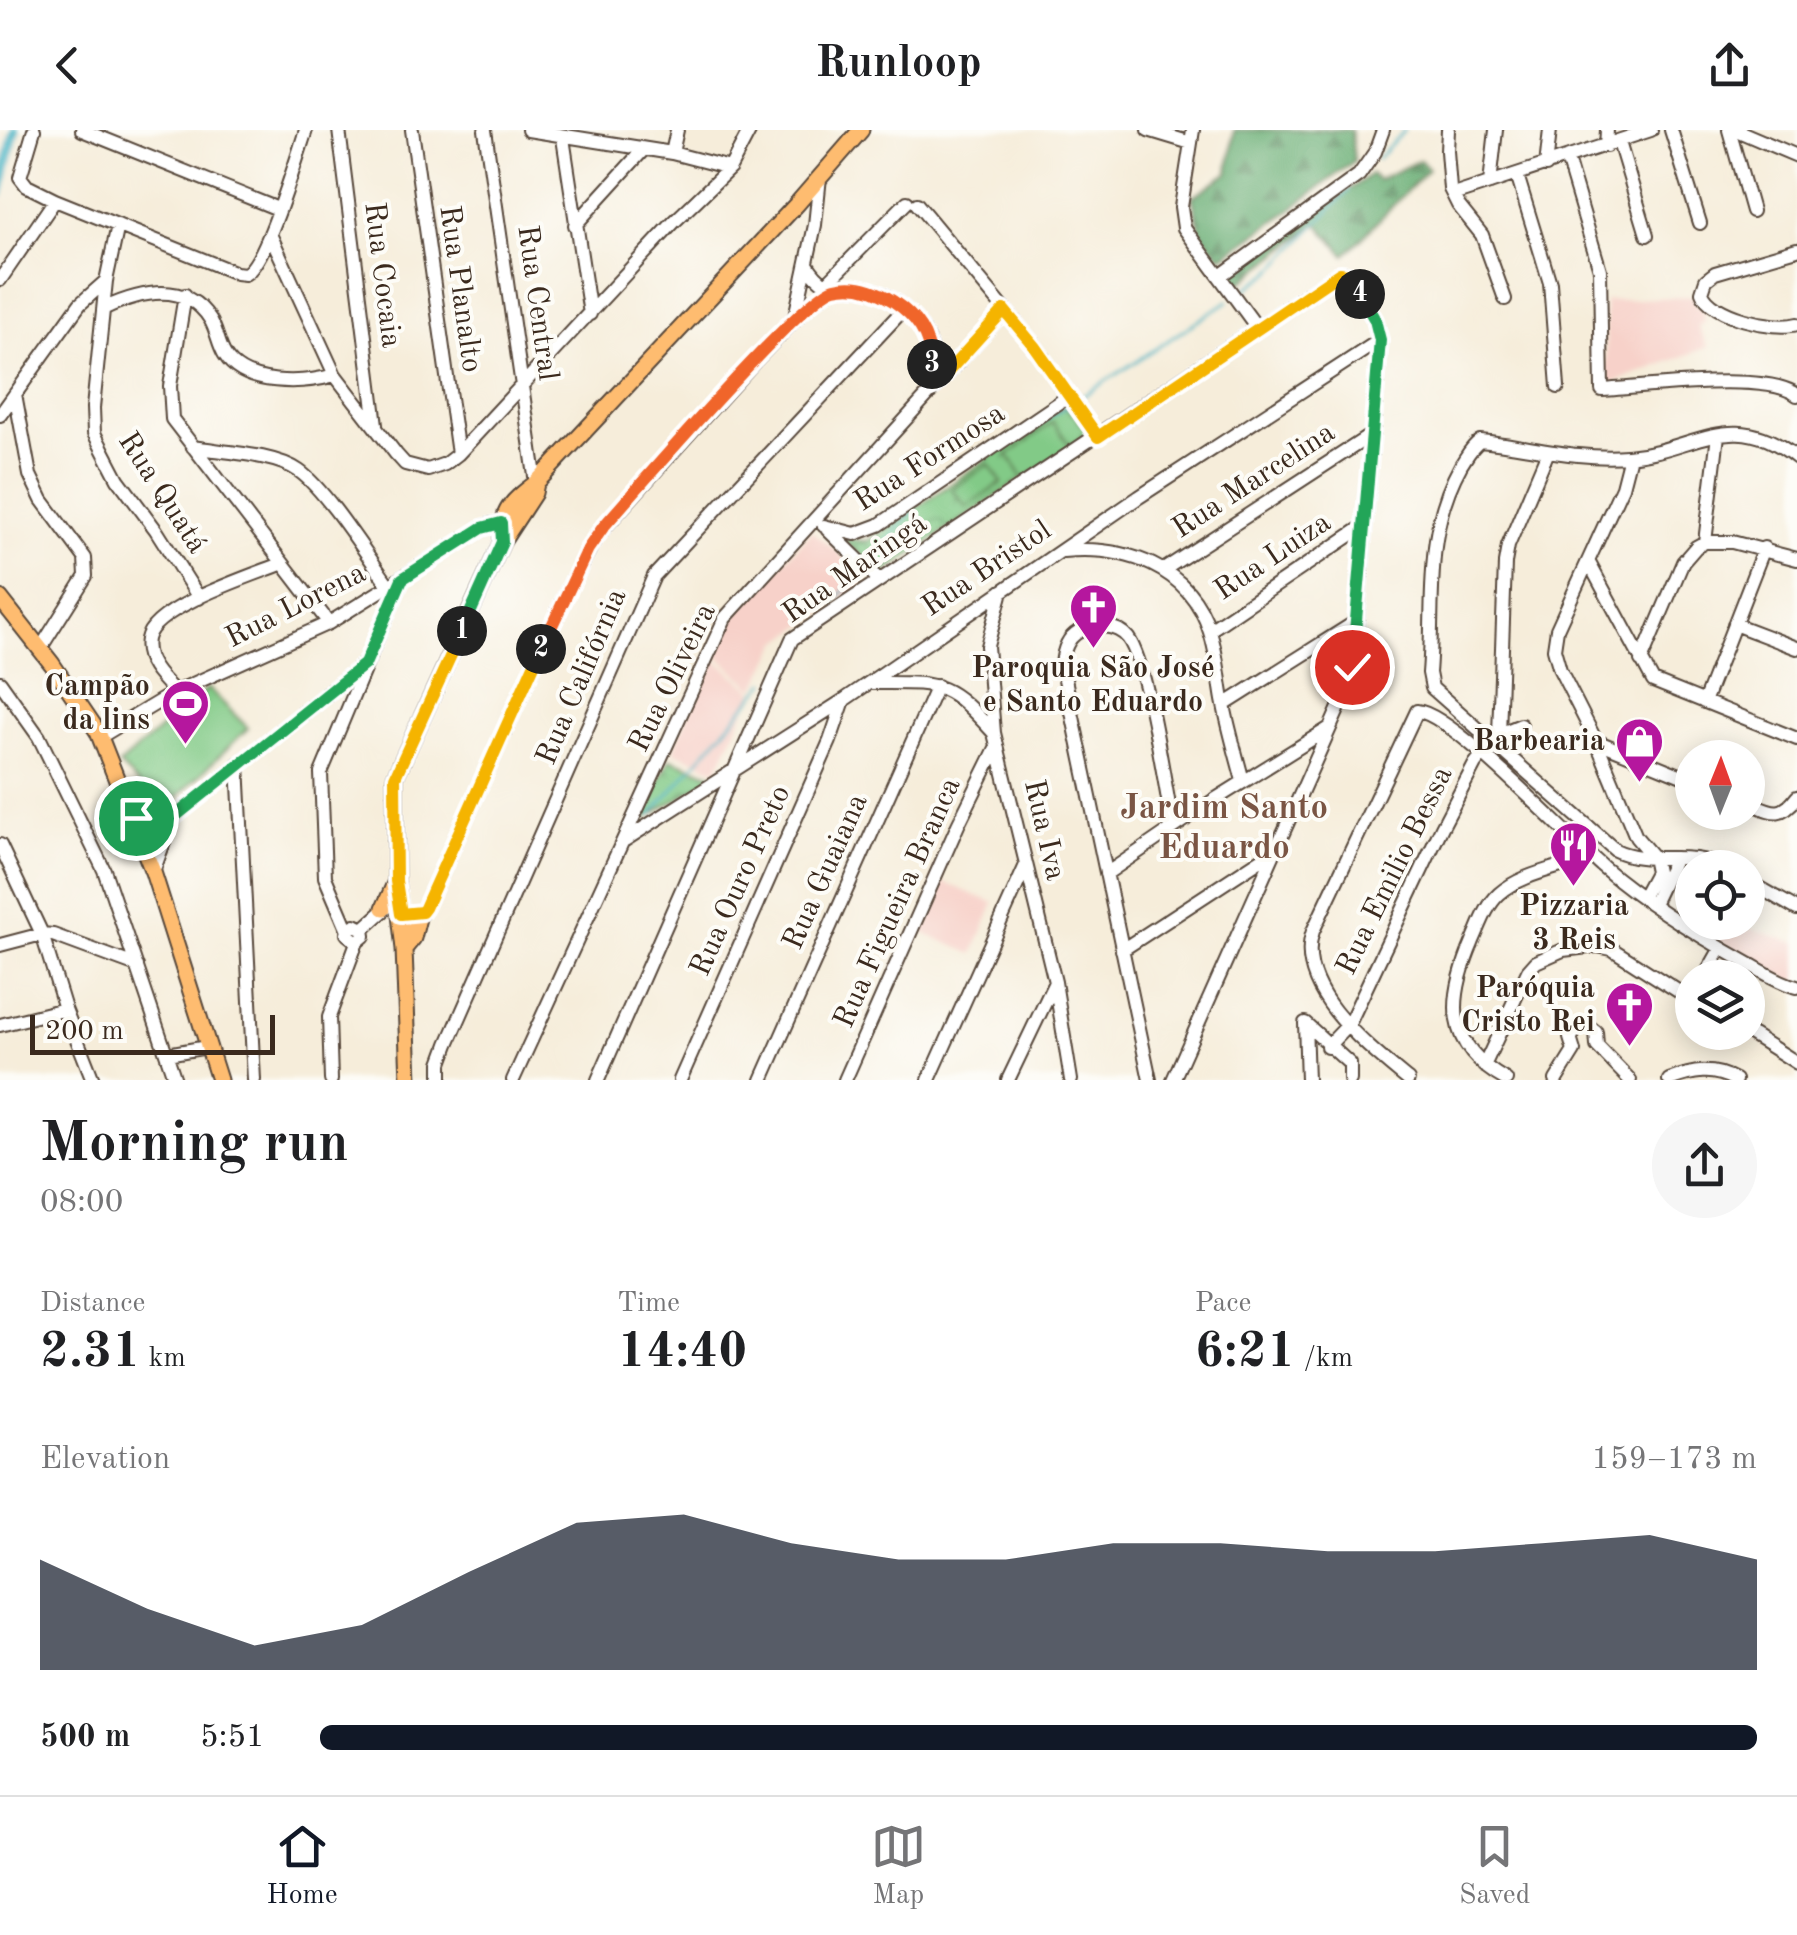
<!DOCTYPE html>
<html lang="en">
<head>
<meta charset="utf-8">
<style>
  :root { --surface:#fff; --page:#f6f6f6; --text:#202124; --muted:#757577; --line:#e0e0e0; --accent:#111827 }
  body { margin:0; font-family:"Old Standard TT",serif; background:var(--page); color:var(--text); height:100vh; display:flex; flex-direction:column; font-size:38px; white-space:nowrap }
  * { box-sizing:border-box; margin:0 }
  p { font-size:32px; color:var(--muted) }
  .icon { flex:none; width:55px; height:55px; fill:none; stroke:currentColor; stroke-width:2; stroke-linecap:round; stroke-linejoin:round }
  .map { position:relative; height:950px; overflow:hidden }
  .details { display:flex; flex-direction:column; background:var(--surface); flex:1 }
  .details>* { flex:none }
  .needle { width:65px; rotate:1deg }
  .tools { position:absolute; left:1675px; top:610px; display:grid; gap:20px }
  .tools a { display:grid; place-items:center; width:90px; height:90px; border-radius:50%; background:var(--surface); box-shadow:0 5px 25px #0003; font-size:50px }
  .scale { position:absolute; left:30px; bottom:25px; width:245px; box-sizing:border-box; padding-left:10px; border:5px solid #3b2a1e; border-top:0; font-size:28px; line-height:35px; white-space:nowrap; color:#3b2a1e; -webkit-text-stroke:8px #fdfcf7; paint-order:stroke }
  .pin { position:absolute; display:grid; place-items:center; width:85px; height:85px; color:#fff; margin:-42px; border:5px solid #fff; border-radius:50%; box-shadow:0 2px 10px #0007 }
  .km { position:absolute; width:50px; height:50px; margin:-25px; border-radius:50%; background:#222; color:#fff; font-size:28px; line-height:50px; text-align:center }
  .round { display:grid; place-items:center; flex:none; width:105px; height:105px; border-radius:52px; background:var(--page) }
  .overview { display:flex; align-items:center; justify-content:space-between; height:170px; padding:0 40px }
  h1 { font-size:55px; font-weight:800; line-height:75px }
  .figures { display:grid; grid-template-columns:repeat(3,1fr); gap:15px; height:170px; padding:10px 40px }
  .figures div { display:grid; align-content:center }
  .figures b { font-size:50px; font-weight:800 }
  .figures small { font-size:28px; font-weight:400 }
  .figures p { font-size:28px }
  .chart { height:280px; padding:20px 40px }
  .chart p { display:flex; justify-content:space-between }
  .chart svg { width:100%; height:180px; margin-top:10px; fill:var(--accent); opacity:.7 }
  ul { padding:0 40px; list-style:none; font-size:32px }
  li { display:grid; grid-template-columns:160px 120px 1fr; align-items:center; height:75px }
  li i { height:25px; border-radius:12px; background:var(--accent) }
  header { display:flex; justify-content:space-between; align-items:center; height:130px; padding:0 40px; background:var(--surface); font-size:45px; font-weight:800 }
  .menu { display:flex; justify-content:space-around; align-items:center; height:140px; border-top:2px solid var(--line); background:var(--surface); font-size:28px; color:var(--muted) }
  .menu a { display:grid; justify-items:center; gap:5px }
  .menu .current { color:var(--accent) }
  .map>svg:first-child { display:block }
</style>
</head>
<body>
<header><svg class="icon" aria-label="back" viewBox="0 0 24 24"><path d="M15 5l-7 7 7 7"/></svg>Runloop<svg class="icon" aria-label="share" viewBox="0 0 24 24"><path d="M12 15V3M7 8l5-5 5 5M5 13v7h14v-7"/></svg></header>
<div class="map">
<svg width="1797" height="950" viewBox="0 0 1797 950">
  <defs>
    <pattern id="forest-firs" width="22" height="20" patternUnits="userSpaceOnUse" patternTransform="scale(2.5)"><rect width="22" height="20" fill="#69ae74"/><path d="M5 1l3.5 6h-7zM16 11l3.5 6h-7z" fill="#588e5f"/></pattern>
    <pattern id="park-crowns" width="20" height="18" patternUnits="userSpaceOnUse" patternTransform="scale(2.5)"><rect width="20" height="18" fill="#82ca87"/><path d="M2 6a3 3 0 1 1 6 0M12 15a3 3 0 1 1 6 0" fill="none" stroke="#6ca46e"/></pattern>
  </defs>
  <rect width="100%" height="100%" fill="#fdfcf7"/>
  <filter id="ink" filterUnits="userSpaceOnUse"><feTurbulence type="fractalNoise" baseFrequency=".01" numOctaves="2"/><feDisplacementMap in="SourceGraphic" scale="20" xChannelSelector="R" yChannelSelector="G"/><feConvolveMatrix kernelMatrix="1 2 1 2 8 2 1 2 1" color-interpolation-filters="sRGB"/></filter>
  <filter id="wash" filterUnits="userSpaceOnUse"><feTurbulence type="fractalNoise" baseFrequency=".0048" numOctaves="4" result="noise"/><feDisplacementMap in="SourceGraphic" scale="40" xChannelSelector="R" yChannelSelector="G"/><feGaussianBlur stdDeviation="2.25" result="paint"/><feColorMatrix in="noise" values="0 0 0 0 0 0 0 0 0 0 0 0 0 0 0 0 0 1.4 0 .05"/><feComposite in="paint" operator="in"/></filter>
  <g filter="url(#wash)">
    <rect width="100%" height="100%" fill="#f6edda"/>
    <path fill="#f7d1c9" d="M1693,166L1697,178L1701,176L1705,192L1698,196L1708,217L1607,255L1605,171Z
      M812,401L867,447L857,459L779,512L755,559L716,525L729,492Z
      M713,528L754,561L717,640L673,621Z
      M941,751L994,773L973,824L919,801Z
      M1717,793H1734L1797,813V853L1767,840L1711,805Z"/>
    <path fill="url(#forest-firs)" stroke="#526c49" stroke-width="2.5" d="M1234,0H1351L1354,31L1292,79L1222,127L1201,103L1192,67L1228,43Z
      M1420,30L1428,39L1345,125L1317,93L1238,155L1231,145L1371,44L1378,50Z"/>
    <path fill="url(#park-crowns)" stroke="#5e7a52" stroke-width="2.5" d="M1066,274L1089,303L884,443L841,409L868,411L876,406Z
      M670,629L716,646L641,691L643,684Z"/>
    <path fill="#82ca87" stroke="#5e7a52" stroke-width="2.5" d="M1053,292L1071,317L1024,349L1008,325Z
      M989,334L1002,353L966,377L952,359Z
      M208,558L248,598L164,680L119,635Z"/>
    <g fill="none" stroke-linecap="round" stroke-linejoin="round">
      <path stroke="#43b0c1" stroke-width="2.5" d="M1378,29L1405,0
        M1239,164L1270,143L1349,60
        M1080,268L1228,171
        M1029,300L1069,275
        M869,432L916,378
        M833,474L860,442
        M650,686L766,552"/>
      <path stroke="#43b0c1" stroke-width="9" d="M0,64L15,0"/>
    </g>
  </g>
  <g filter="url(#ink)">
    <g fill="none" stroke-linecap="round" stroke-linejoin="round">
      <defs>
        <path id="minor" d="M34,0L20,47L27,56L55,70L236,143L245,144C266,134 297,27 306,0
          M82,0L278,79
          M339,0L376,295
          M412,0L458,324
          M485,0L536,353
          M528,0L672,23L730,38
          M1148,0L1191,13
          M1193,0L1181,77L1184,98L1258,199
          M1448,0L1447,21L1450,59L1458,75L1482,105L1505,169
          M1671,0L1700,93
          M1729,0L1752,81
          M1736,0L1797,26
          M563,8L590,184
          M1619,12L1647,105
          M1606,16L1607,0
          M672,23L677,0
          M1567,29L1600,140L1602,260C1643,258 1767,241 1797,265
          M1546,36L1550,0
          M1517,45L1550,153L1558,257
          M1490,53L1496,0
          M1453,65L1651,0
          M917,74L1034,215L1098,307
          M575,95L644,19
          M270,104L335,245L396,324L405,334L428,340L445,334L458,324L674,92L730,38L750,0
          M1797,119L1715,143L1706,150L1702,162C1710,186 1775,201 1797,194
          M807,134C827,166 838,152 868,159C891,164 919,187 928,210C933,224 932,242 934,257
          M1220,146L1359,45L1375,22L1383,0
          M0,150L55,70
          M106,151L93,278L94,303L118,349L156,400L199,468
          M826,154L907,72
          M185,165L170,256L172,289L329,493
          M105,178C140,162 185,150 210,189C217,200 218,214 225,225C245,257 303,254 335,245
          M795,187L815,95L820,47
          M15,264L30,345L42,370L85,428L86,446L40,519
          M0,285L80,174L106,151L118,95
          M193,317C222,322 275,324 299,341C326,360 368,427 390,457
          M1630,326L1622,357L1557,499L1554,519L1560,540L1596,611L1636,707L1653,727
          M824,396L855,404L879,395L1069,266
          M827,399L879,450
          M1705,412L1718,305
          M1063,421C1124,415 1190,436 1210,502C1217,523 1219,547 1223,570C1228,597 1236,624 1243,651
          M1588,431L1653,551L1797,609
          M1165,439L1371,305
          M1002,461L987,516L994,603L1055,852L1071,950
          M1734,494L1797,518
          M1210,500L1364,396
          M1641,531L1683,432L1696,417L1705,412H1732L1797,429
          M0,552L39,607L104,740L175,950
          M869,553C941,553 945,549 994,603
          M175,562C161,548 143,531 147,509C152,478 251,446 281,434
          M1704,572L1764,418
          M1224,575L1357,491
          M1499,604L1521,595
          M100,607L175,562L329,493L482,398L492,394H511
          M1596,611L1692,650
          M238,634L254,950
          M1748,672C1771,681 1780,690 1797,667
          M130,683L152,693L173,688L363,535
          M625,710L844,570L1139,367L1380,210
          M0,715L42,804L65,879L93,950
          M1723,738C1689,718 1650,737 1615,720L1432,558L1429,543C1435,469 1423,403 1461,335C1467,326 1471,317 1480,311C1530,316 1576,330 1627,326C1695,321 1732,275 1797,328
          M153,742L173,688
          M1106,744L1211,672L1328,599
          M1748,751L1797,779
          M1643,766L1656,742L1653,727
          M1653,774L1675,728
          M412,792L425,778L567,462L596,407L755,231L810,174L833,158
          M363,799L391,774
          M348,801L325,747L321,643L402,449
          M0,815L42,804L53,805L137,836
          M1122,820L1275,720
          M1704,848L1721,818
          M1305,893L1350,934V950
          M1305,893L1307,950
          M0,895L65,879
          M1748,902L1797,933
          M1597,916L1630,950
          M1327,917L1349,894L1442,697L1475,634L1499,604L1505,433L1508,416L1547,324
          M1574,921L1570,908L1579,897L1588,896L1596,902L1597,916
          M167,924L207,917
          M1484,936L1528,841L1536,832L1563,820L1597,816L1612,819L1692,870
          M331,950L329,887L357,812L364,806L363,799L355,795L349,798L347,804L357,812
          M441,950V933L448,914L654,446L904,179
          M513,950L725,488L1005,180
          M598,950L792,509L1338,144L1345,143L1375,190L1380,210L1353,537L1342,571L1173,950
          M680,950L830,611L844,570
          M762,950L937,556
          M845,950L958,695L997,616
          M929,950L1026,735
          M1008,950L1055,852
          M1150,950L1062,535C1063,522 1066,509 1078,502C1093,493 1117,494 1128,508C1148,535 1165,658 1173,697
          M1408,950C1368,917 1293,859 1313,801L1417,581C1452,583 1569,708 1603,737C1646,774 1699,806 1749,834C1764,842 1780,853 1797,857
          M1506,950C1444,916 1448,869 1473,811C1480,796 1486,776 1499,764C1522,743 1562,738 1591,726
          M1556,950L1574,921
          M1669,950C1693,941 1712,937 1735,950"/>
        <path id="major" d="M502,412C500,381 512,371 536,353L796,75L861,0
          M0,468L52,534L98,602L153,742L219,950
          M384,778L396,751
          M404,819L413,808L418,788
          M409,950L404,819L396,751L395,647L502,412L534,363L536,353"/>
      </defs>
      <use href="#minor" stroke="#57473a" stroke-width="16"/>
      <use href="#major" stroke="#57473a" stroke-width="19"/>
      <use href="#minor" stroke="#fff" stroke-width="12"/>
      <use href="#major" stroke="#febc70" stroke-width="15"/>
    </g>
  </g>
  <g fill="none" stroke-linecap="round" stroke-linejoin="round" filter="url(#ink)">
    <defs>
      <path id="split-1" d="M136,688L152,694L173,688L365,534L402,449L482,398L501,393L502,412L462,501"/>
      <path id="split-2" d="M462,501L395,647L396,751L401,784L422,782L425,778L541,519"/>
      <path id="split-3" d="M541,519L588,419L604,396C637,359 803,166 835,158C855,153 876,160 893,171C917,187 929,205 932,234"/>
      <path id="split-4" d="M932,234L934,257L1004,180L1034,216L1098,307L1340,143L1348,144L1360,164"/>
      <path id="split-5" d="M1352,537L1380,210L1375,190L1360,164"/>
    </defs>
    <use href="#split-1" stroke="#fff" stroke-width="20"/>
    <use href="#split-2" stroke="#fff" stroke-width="20"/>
    <use href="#split-3" stroke="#fff" stroke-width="20"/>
    <use href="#split-4" stroke="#fff" stroke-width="20"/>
    <use href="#split-5" stroke="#fff" stroke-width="20"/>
    <use href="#split-1" stroke="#22a559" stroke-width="12"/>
    <use href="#split-2" stroke="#f5b400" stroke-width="12"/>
    <use href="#split-3" stroke="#f0652b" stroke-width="12"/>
    <use href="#split-4" stroke="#f5b400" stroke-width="12"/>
    <use href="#split-5" stroke="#22a559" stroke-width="12"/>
  </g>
  <defs>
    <symbol id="church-pin" viewBox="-11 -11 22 30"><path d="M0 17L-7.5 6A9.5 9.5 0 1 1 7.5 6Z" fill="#b5179e" stroke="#fdfcf7"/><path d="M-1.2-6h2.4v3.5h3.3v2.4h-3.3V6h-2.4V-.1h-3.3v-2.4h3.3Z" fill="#fff"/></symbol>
    <symbol id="stadium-pin" viewBox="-11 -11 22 30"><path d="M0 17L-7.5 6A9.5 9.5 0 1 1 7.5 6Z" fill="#b5179e" stroke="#fdfcf7"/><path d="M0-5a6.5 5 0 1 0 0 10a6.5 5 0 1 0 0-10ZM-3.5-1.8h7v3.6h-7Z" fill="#fff"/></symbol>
    <symbol id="shop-pin" viewBox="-11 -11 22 30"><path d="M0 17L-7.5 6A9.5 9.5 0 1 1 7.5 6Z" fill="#b5179e" stroke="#fdfcf7"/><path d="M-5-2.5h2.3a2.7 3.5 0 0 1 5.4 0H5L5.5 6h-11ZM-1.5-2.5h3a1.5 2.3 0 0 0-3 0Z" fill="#fff"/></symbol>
    <symbol id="restaurant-pin" viewBox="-11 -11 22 30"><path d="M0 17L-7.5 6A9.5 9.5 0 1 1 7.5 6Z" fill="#b5179e" stroke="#fdfcf7"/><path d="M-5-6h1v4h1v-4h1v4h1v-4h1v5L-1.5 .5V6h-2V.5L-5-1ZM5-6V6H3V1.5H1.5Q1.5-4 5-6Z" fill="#fff"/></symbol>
  </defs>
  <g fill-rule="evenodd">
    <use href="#church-pin" x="1066" y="450" width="55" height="75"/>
    <use href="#stadium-pin" x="158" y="546" width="55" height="75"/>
    <use href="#shop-pin" x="1612" y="584" width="55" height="75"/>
    <use href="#restaurant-pin" x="1546" y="688" width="55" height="75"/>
    <use href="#church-pin" x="1602" y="848" width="55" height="75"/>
  </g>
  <g text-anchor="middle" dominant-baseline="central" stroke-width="8" stroke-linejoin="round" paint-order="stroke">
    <g font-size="30" fill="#3b2a1e" stroke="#fdfcf7">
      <text transform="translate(382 145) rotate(83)">Rua Cocaia</text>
      <text transform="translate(460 159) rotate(82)">Rua Planalto</text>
      <text transform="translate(537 173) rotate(82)">Rua Central</text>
      <text transform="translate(930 328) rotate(-33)">Rua Formosa</text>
      <text transform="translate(1254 351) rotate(-33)">Rua Marcelina</text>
      <text transform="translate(162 363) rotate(57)">Rua Quatá</text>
      <text transform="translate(1273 427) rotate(-34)">Rua Luiza</text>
      <text transform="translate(855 439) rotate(-35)">Rua Maringá</text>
      <text transform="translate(987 439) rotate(-34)">Rua Bristol</text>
      <text transform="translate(296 476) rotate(-27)">Rua Lorena</text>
      <text transform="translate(582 547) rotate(-67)">Rua Califórnia</text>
      <text transform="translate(673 548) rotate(-64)">Rua Oliveira</text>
      <text transform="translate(1044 700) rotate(77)">Rua Iva</text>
      <text transform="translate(1395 741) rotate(-64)">Rua Emilio Bessa</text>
      <text transform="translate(826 742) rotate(-66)">Rua Guaiana</text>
      <text transform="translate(741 751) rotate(-66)">Rua Ouro Preto</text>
      <text transform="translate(898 773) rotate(-66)">Rua Figueira Branca</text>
    </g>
    <g font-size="30" font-weight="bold" fill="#3b2a1e" stroke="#fdfcf7" text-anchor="end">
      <text x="1093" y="539" text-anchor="middle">Paroquia São José<tspan x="1093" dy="34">e Santo Eduardo</tspan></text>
      <text x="150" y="557">Campão<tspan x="150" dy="34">da lins</tspan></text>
      <text x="1605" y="612">Barbearia</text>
      <text x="1574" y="777" text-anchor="middle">Pizzaria<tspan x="1574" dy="34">3 Reis</tspan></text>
      <text x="1595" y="859">Paróquia<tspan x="1595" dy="34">Cristo Rei</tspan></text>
    </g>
    <g font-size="35" font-weight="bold" fill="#7a5544" stroke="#fdfcf7">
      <text x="1224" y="678">Jardim Santo<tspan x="1224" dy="40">Eduardo</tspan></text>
    </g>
  </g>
</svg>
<div class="tools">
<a><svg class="needle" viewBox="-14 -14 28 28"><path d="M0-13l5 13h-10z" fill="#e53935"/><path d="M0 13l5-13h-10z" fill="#757577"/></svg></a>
<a><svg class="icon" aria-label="locate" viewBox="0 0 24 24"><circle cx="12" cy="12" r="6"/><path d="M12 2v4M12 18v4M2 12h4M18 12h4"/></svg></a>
<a><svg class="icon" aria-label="layers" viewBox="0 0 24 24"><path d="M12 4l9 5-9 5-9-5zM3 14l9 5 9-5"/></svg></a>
</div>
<div class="scale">200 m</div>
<div class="pin" style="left:136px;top:688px;background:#1e9e55"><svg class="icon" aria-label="arrive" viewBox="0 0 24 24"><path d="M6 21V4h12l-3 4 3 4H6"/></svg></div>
<div class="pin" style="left:1352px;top:537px;background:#d93025"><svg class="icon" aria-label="check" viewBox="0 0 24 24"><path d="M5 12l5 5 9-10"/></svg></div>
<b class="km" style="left:462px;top:501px">1</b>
<b class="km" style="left:541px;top:519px">2</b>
<b class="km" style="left:932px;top:234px">3</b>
<b class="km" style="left:1360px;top:164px">4</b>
</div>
<section class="details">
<div class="overview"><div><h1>Morning run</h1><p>08:00</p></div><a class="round"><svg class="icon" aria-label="share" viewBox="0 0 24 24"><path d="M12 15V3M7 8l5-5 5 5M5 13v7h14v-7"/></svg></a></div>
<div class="figures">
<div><p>Distance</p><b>2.31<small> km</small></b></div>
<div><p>Time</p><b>14:40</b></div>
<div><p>Pace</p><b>6:21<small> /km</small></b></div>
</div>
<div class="chart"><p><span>Elevation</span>159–173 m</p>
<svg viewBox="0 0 160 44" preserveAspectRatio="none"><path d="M0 44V17L10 29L20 38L30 33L40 20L50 8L60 6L70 13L80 17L90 17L100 13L110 13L120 15L130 15L140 13L150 11L160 17V44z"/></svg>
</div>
<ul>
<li><b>500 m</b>5:51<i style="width:100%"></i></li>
</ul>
</section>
<nav class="menu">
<a class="current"><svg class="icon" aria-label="home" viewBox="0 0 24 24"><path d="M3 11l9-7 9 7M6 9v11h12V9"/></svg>Home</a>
<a><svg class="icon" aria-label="map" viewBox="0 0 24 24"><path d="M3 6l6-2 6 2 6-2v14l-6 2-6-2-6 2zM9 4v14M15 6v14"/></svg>Map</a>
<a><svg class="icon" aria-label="saved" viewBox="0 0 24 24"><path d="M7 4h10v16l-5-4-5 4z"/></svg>Saved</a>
</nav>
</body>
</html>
